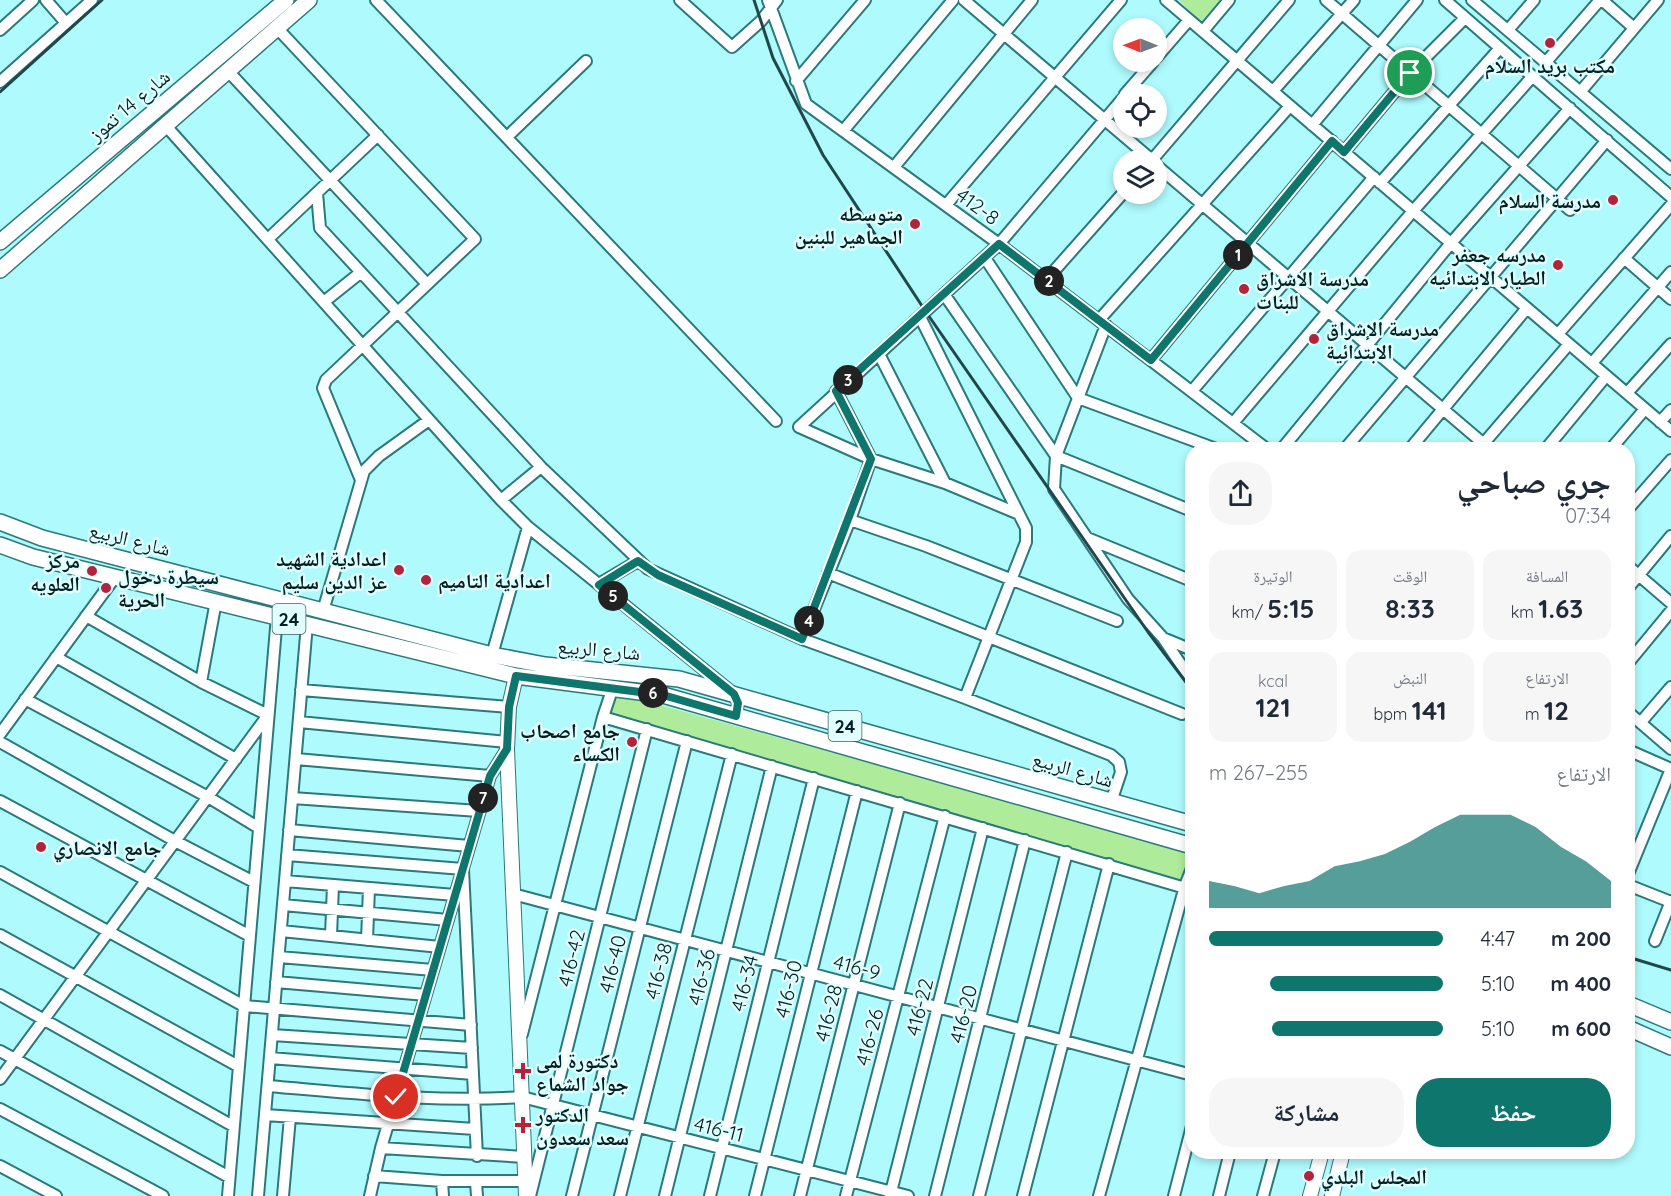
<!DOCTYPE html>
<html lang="ar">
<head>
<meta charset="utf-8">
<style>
  :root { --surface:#fff; --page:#f6f6f7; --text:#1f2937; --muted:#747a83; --accent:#0f766e }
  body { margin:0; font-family:Quicksand,"Noto Naskh Arabic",sans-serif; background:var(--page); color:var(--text); direction:rtl; height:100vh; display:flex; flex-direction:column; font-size:22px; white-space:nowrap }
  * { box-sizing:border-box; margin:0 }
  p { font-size:20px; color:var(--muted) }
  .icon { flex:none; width:33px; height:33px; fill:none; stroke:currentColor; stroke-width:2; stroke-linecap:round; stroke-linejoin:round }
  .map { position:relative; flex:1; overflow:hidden; direction:ltr }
  .sheet { position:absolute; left:1185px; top:442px; width:450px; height:717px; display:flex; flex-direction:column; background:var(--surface); border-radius:24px; box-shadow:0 3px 9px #0003; direction:rtl }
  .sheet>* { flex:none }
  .needle { width:39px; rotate:271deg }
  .controls { position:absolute; left:1113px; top:18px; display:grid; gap:12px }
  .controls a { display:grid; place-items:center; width:54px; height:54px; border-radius:50%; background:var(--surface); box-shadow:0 3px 9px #0003; font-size:30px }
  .pin { position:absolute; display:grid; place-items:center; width:51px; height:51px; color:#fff; margin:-26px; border:3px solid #fff; border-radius:50%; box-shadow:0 2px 6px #0007 }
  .km { position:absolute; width:30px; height:30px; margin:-15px; border-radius:50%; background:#222; color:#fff; font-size:16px; line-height:30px; text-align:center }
  .round { display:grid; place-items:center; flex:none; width:63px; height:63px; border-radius:24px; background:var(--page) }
  .summary { display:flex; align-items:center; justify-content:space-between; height:102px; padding:0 24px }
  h1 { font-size:33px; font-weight:700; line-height:45px }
  .figures { display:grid; grid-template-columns:repeat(3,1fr); gap:9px; height:102px; padding:6px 24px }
  .figures div { display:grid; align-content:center; border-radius:15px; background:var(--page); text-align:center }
  .figures b { font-size:26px; font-weight:700 }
  .figures small { font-size:16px; font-weight:400 }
  .figures p { font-size:16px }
  .chart { height:168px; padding:12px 24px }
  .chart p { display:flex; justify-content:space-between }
  .chart svg { width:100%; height:108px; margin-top:6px; fill:var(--accent); opacity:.7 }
  .action { display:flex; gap:12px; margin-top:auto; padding:12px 24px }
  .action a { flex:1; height:69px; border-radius:24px; background:var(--accent); color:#fff; font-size:24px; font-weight:700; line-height:69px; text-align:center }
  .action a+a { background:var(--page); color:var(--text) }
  ul { padding:0 24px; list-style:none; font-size:20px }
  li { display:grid; grid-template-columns:96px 72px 1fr; align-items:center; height:45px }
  li i { height:15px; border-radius:8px; background:var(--accent) }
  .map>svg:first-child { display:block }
</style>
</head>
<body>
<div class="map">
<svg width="1671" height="1196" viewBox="0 0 1671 1196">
  <rect width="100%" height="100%" fill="#aefafd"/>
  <path fill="#aeec9b" d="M1179,0H1220L1201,22Z
    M613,692L1192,852V886L606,716Z"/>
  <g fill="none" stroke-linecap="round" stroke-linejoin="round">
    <defs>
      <path id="street" d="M46,0L66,23
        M376,0L776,421
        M680,0L732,47L761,21L777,0
        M768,0L806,104L999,244L1268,450
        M964,0L1152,160L1289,0
        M1166,0L1671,431
        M1326,0L1570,210
        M1445,0L1671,197
        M1472,0L1671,169
        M1602,0L1634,28
        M277,28L475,239L326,380L323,388L361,480
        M0,30L33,0
        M1508,30L1534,0
        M1203,31L1229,0
        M1156,58L1189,20
        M1546,62L1600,0
        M228,71L427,284
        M796,81L865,0
        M0,82L92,0
        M1273,91L1354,0
        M1581,91L1658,0
        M1125,94L1153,62
        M1312,125L1417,0
        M166,126L501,500L528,527L734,694L738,703L736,716
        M843,131L953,0
        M508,136L586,61
        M1344,152L1410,73L1465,18
        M1156,165L1491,450
        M894,167L1032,0
        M1380,183L1500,48
        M317,193L320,228L541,467L648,569L802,639L965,698L1111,755L1119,762L1121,772L1111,802
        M946,205L1121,0
        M268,239L378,135
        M985,258L1078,398L1219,450
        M1624,258L1671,299
        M1046,280L1124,192
        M944,294L1056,456L1192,511
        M325,301L360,273
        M920,317L1026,528V542L965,698
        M1099,320L1290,106
        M1106,325L1056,456L1054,489L1128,599L1163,638L1192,681
        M1558,334L1671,205
        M879,354L945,483
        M1151,360L1332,141
        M1592,363L1671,272
        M1192,391L1374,177
        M1627,393L1671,344
        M1660,422L1671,410
        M1233,423L1413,211L1532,77
        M1281,450L1451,243L1570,108
        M1344,450L1607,140
        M1409,450L1527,308
        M1478,450L1569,344
        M1545,450L1606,376
        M1610,450L1645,409
        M501,500L541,467
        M1628,509L1671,460
        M1019,514L945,483L871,459L799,427L999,244L1124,97
        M850,520L926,546L1117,621
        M1087,538L1192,581
        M1628,566L1671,603
        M828,573L1182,714
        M599,584L638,561
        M1628,588L1671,536
        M323,611L364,471L379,456L429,420
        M1163,638L1192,650
        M802,639L850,520L871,459L836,391
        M492,655L528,527
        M56,657L236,759
        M1628,663L1671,611
        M201,682L216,601
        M301,690L509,707
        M25,699L208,797L259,828
        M1628,712L1671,749
        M603,717L1192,890
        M299,722L507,742
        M1641,722L1671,687
        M0,734L115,577
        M0,742L175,841L254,882
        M1628,750L1671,769
        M296,759L490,776
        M292,798L479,811
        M0,801L250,936
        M289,830L469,846
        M287,855L463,869L477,1156
        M0,872L244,1006L471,1025
        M1628,874L1671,769
        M285,881L455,895
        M1628,885L1671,902
        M513,894L1192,1075
        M283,905L448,920
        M281,931L440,947
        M0,935L238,1066
        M331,936L333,885
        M367,940L369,888
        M1655,941L1671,901
        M279,957L433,970
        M276,982L426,995
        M0,995L233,1126
        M522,1034L603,717L613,687
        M272,1035L472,1048
        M0,1051L229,1177
        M270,1058L473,1074
        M0,1079L268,715L201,682L86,616
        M268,1086C352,1093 437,1103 522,1097L908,1196
        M0,1109L163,1196
        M265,1115L475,1129
        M381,1148L525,1157
        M0,1166L56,1196
        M374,1176L442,1181H526
        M442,1181L443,1196
        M476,1182L477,1196
        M228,1196L277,616
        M258,1196L307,624
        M283,1196L290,1117
        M370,1196L381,1148L490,776L507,749
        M530,1196L647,729
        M572,1196L687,741
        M620,1196L732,754
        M665,1196L772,766
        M710,1196L814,778
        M755,1196L857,791
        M800,1196L900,803
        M846,1196L945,816
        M890,1196L983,828
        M935,1196L1025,840
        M979,1196L1067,852
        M1023,1196L1109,864
        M1099,1196L1185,886L1192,868
        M1174,1196L1192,1126
        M1219,1196L1230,1152
        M1263,1196L1275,1152"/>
      <path id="secondary" d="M516,676L509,707L507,749L526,1196
        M1310,1196L1322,1152
        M1332,1196L1343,1152"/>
      <path id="primary" d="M0,242L286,0
        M0,270L309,0
        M0,522L42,538L492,655L545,665L679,679L1192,824
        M0,545L33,557L516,676L663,695L1192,846
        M1628,1004L1671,1022
        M1628,1028L1671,1047"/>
    </defs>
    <use href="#street" stroke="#2b797c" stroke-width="14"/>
    <use href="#secondary" stroke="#2b797c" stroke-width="16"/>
    <use href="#primary" stroke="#2b797c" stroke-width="18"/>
    <use href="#street" stroke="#fff" stroke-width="10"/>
    <use href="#secondary" stroke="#fff" stroke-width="14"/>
    <use href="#primary" stroke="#fff" stroke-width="15"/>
    <path stroke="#20484a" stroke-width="3" d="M754,0L773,58L823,155L926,312L1148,632L1192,690
      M0,92L102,0
      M1628,957L1671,970"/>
  </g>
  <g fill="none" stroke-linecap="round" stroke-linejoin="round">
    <defs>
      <path id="route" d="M396,1097L490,776L507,749L509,707L516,676L663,695L736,716L738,703L734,694L599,585L638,561L658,575L802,639L871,459L836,391L999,244L1151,360L1332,141L1344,152L1410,73"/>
    </defs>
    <use href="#route" stroke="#fff" stroke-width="12"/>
    <use href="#route" stroke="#0f766e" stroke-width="8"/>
  </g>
  <g fill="#b5233b" stroke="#e1feff" stroke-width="2">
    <circle cx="1550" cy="43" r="6"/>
    <circle cx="1613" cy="200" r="6"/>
    <circle cx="915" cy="224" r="6"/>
    <circle cx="1558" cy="265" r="6"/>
    <circle cx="1244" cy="289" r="6"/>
    <circle cx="1314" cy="339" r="6"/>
    <circle cx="399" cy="570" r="6"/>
    <circle cx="92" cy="571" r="6"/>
    <circle cx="426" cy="580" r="6"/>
    <circle cx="106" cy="588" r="6"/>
    <circle cx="632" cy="742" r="6"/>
    <circle cx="41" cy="847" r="6"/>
    <path d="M520 1062h6v6h6v6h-6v6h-6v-6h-6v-6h6z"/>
    <path d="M520 1116h6v6h6v6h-6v6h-6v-6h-6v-6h6z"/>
    <circle cx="1309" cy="1176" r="6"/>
  </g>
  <g text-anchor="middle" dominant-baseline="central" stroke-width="5" stroke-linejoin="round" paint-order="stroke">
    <g fill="#e1feff" stroke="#446364" stroke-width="1.5">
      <rect x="272.5" y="604" width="33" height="30" rx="4.5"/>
      <rect x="828.5" y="711" width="33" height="30" rx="4.5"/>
    </g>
    <g font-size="18" font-weight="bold" fill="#002022">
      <text x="289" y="619">24</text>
      <text x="845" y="726">24</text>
    </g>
    <g font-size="20" font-weight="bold" fill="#002022" stroke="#e1feff" text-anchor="start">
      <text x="1550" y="65" text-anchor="middle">مكتب بريد السلام</text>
      <text x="1601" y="200" text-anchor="end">مدرسة السلام</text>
      <text x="903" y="213" text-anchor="end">متوسطه<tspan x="903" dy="23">الجماهير للبنين</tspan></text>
      <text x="1546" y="254" text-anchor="end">مدرسه جعفر<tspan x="1546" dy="23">الطيار الابتدائيه</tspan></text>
      <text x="1256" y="278">مدرسة الاشراق<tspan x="1256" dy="23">للبنات</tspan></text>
      <text x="1326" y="328">مدرسة الإشراق<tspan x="1326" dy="23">الابتدائية</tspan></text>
      <text x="387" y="558" text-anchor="end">اعدادية الشهيد<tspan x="387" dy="23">عز الدين سليم</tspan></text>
      <text x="80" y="560" text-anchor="end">مركز<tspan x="80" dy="23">العلويه</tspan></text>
      <text x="118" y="576">سيطرة دخول<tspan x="118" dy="23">الحرية</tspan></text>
      <text x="438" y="580">اعدادية التاميم</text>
      <text x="620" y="730" text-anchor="end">جامع اصحاب<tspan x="620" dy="23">الکساء</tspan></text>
      <text x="53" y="847">جامع الانصاري</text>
      <text x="536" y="1060">دكتورة لمى<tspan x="536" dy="23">جواد الشماع</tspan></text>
      <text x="536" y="1114">الدكتور<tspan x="536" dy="23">سعد سعدون</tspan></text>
      <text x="1321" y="1176">المجلس البلدي</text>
    </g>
    <g font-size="20" fill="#002022" stroke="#e1feff">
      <text transform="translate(129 105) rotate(-40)">شارع 14 تموز</text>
      <text transform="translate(978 206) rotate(36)">412-8</text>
      <text transform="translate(130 539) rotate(14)">شارع الربيع</text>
      <text transform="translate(599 649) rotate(5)">شارع الربيع</text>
      <text transform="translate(1073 769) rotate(16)">شارع الربيع</text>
      <text transform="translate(571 958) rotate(-76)">416-42</text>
      <text transform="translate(612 964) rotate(-76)">416-40</text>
      <text transform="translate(857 967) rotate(15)">416-9</text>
      <text transform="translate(658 971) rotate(-76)">416-38</text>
      <text transform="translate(701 977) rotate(-76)">416-36</text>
      <text transform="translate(744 983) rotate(-76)">416-34</text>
      <text transform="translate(788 989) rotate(-76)">416-30</text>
      <text transform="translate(919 1007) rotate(-76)">416-22</text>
      <text transform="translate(828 1013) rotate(-76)">416-28</text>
      <text transform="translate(963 1014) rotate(-76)">416-20</text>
      <text transform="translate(869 1037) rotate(-75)">416-26</text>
      <text transform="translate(719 1129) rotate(14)">416-11</text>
    </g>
  </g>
</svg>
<div class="controls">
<a><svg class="needle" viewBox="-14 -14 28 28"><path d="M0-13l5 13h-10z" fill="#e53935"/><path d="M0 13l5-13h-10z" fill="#747a83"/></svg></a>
<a><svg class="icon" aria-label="locate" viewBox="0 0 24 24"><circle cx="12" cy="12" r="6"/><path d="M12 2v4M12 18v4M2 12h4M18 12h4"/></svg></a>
<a><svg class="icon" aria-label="layers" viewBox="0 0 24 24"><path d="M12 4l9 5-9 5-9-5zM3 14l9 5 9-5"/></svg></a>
</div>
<div class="pin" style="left:1410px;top:73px;background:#1e9e55"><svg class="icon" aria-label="arrive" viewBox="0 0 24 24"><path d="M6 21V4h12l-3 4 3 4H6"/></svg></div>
<div class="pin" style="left:396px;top:1097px;background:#d93025"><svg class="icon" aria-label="check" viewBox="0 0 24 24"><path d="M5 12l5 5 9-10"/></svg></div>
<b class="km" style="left:1238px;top:255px">1</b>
<b class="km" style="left:1049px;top:281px">2</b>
<b class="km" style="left:848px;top:380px">3</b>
<b class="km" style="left:809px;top:621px">4</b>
<b class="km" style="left:613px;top:596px">5</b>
<b class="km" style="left:653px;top:693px">6</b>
<b class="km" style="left:483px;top:798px">7</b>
<section class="sheet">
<div class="summary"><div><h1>جري صباحي</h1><p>07:34</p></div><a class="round"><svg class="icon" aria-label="share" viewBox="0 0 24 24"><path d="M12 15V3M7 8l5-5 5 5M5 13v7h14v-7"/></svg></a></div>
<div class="figures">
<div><p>المسافة</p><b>1.63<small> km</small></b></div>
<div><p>الوقت</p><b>8:33</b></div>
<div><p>الوتيرة</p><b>5:15<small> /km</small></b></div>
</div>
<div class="figures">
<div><p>الارتفاع</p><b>12<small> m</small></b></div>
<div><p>النبض</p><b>141<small> bpm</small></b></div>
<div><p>kcal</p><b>121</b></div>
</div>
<div class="chart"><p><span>الارتفاع</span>255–267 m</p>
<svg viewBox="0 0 160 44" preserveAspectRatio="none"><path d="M0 44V33L10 35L20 38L30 35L40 33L50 27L60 25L70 22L80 17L90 11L100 6L110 6L120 6L130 11L140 19L150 25L160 33V44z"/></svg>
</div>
<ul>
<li><b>200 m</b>4:47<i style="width:100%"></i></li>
<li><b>400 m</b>5:10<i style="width:74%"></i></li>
<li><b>600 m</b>5:10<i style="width:73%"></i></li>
</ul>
<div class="action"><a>حفظ</a><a>مشاركة</a></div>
</section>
</div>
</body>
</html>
